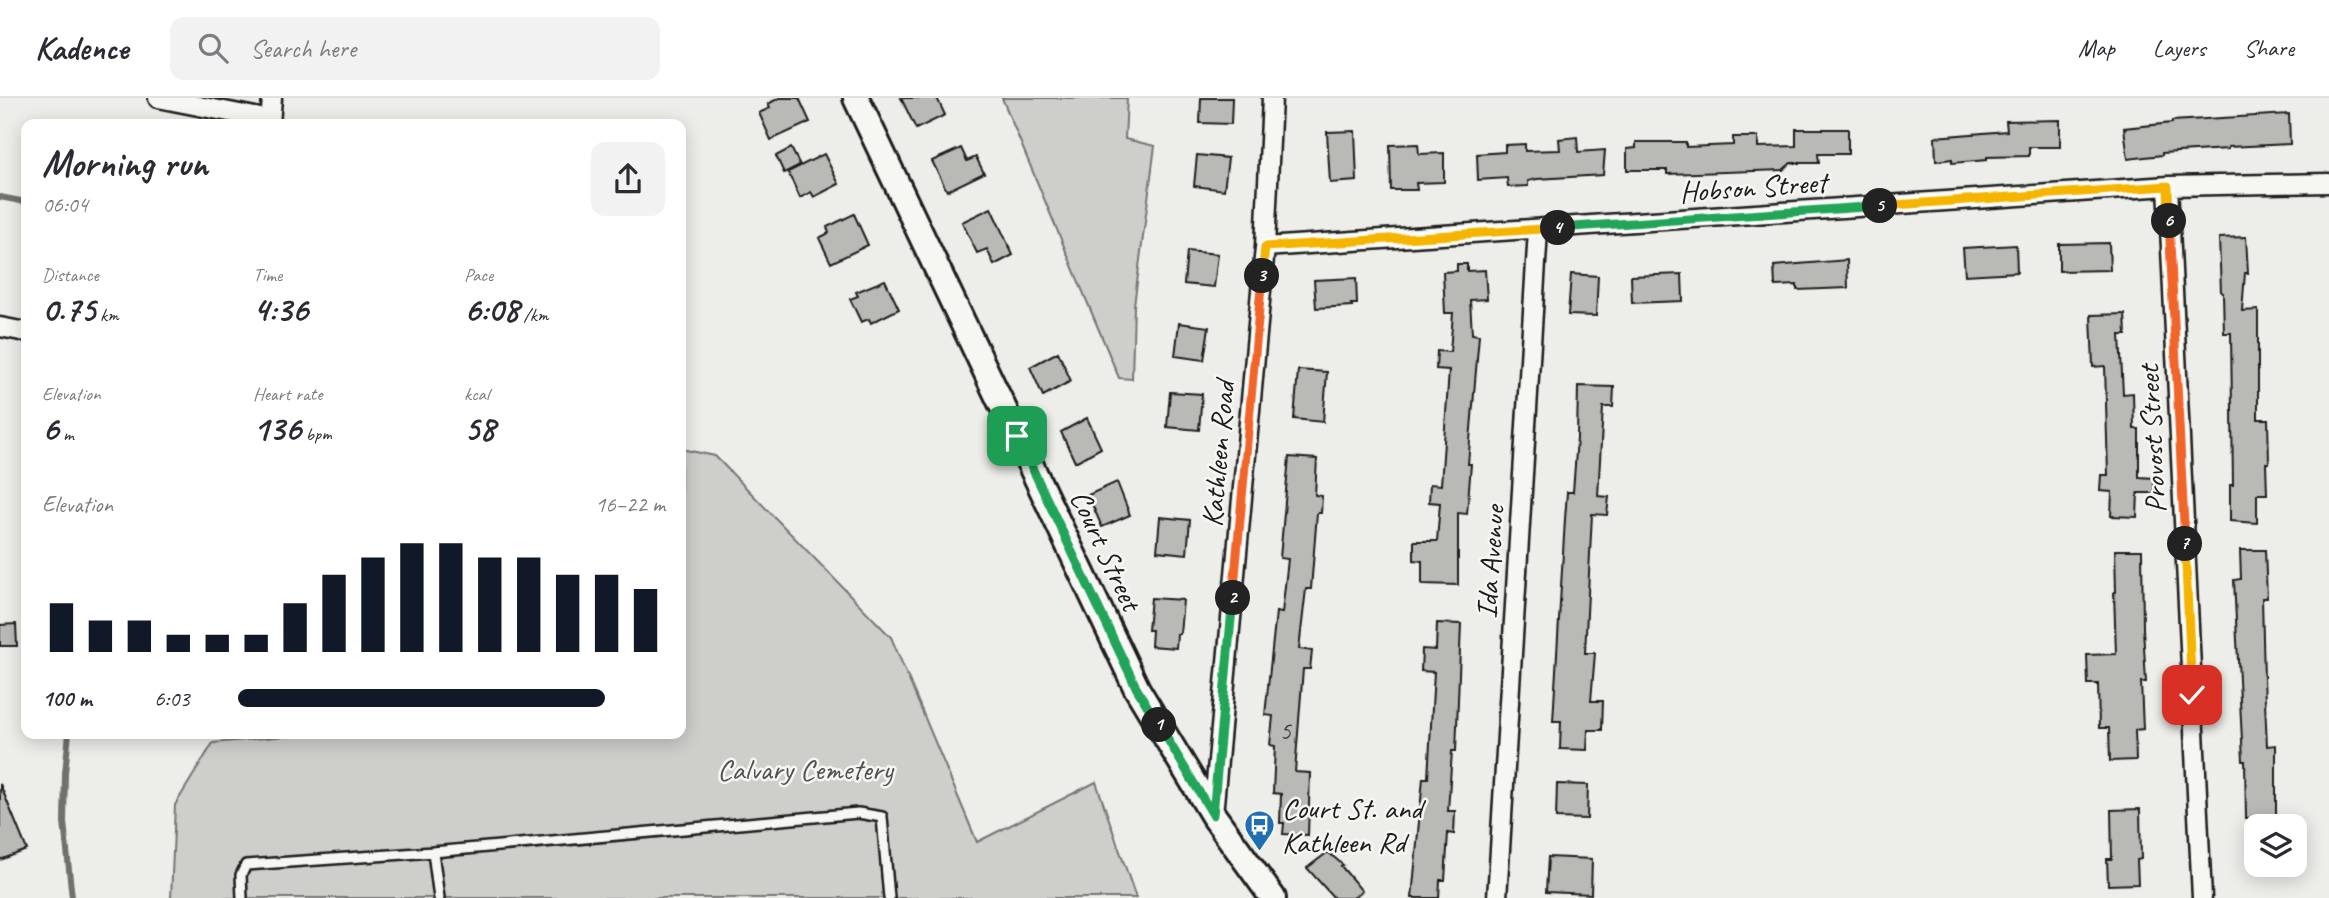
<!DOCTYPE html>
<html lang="en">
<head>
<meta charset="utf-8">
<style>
  :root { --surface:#fff; --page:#f2f2f3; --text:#2b2b33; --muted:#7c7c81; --line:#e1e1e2; --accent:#111827 }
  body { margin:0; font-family:Caveat,sans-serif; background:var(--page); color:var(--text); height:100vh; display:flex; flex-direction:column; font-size:26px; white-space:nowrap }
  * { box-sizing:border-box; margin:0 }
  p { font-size:23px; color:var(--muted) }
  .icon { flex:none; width:38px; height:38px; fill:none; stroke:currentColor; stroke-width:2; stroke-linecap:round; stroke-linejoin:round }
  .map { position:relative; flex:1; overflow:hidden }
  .side { position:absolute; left:21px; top:21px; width:665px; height:620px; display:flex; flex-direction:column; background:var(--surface); border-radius:14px; box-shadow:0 4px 18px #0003 }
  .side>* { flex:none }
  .fabs { position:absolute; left:2244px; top:716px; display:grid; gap:14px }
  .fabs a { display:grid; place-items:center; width:63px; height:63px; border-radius:14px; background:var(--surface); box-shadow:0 4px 18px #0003; font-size:35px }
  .pin { position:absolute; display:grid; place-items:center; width:60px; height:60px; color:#fff; margin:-30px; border-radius:14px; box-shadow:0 4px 10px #0006 }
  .km { position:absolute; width:35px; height:35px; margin:-18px; border-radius:50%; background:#222; color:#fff; font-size:19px; line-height:35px; text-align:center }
  .round { display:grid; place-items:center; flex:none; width:74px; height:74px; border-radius:14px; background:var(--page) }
  .summary { display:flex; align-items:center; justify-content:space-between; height:119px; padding:0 21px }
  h1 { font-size:38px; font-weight:700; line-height:52px }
  .metrics { display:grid; grid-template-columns:repeat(3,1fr); gap:10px; height:119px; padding:7px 21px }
  .metrics div { display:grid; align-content:center }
  .metrics b { font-size:35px; font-weight:700 }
  .metrics small { font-size:19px; font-weight:400 }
  .metrics p { font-size:19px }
  .chart { height:196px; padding:14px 21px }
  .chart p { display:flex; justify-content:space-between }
  .chart svg { width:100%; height:126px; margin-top:7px; stroke:var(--accent); stroke-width:6 }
  ul { padding:0 21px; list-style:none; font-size:23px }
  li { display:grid; grid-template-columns:112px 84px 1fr; align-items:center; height:52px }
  li i { height:18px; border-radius:9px; background:var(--accent) }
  header { display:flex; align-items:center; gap:42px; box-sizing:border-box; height:98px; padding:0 35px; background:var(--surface); border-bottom:2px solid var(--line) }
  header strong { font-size:33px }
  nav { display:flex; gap:38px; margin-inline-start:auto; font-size:24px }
  .search { width:490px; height:63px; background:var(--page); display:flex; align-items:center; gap:18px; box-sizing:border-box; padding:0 24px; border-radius:14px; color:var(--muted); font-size:26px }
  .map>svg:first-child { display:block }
</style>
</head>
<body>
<header>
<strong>Kadence</strong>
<div class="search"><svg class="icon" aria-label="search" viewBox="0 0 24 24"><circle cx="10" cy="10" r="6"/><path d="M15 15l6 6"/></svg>Search here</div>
<nav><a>Map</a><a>Layers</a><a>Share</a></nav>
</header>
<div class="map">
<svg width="2329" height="800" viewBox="0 0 2329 800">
  <rect width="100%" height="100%" fill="#edede9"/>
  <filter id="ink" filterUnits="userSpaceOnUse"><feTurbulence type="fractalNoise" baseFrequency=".0143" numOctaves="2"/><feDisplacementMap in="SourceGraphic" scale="14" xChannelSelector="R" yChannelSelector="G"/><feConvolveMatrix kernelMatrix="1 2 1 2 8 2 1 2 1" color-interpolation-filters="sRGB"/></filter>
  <g filter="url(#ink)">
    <path fill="#cececb" stroke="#757574" stroke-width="2" d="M1002,0H1127L1125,41L1155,48L1134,207L1132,281L1119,280Z
      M681,351L715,358L891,539L977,744L1096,684L1136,800H171L175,707L213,645L318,635H681Z"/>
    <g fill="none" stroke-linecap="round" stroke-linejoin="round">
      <path stroke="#6f6f6d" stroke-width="6" d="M0,99L26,104
        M69,635L65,675L64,724L72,800"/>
    </g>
    <path fill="#b9b9b6" stroke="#1c1c1c" stroke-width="2" d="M779,0H799L810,24L771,42L759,15L770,10L768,6Z
      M901,0H937L945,17L916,31Z
      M1201,0H1232L1231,26L1200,25Z
      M2289,16L2290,46L2228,49V51L2162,55V57L2128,61L2124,30L2172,25V23Z
      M2060,22V49H2029V58L1987,59V62L1952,65V61L1936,63L1935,39L2007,33L2006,23Z
      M1796,31H1848V56H1818L1819,65H1791L1783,72L1667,76V72H1627V51L1636,50V44H1686V49L1733,47V39H1758V49L1796,48Z
      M1355,33L1357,83L1330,85L1327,34Z
      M1577,39L1578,54L1605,52L1603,77L1537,81L1528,83V88L1508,89L1507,80L1478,82L1477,56L1505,54V47L1525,46V53L1560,52L1559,41Z
      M1418,46L1419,56L1444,55V84L1416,85L1417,92H1391L1390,47Z
      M791,50L800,67L784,75L776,58Z
      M961,50L967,63L976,59L984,75L947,93L932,63Z
      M824,56L839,86L814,99L811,94L800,100L788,74Z
      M1197,57L1228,60L1224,92L1194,88Z
      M991,110L1013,157L994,167L987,151L977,155L962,124Z
      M854,116L868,147L831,165L819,140L829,135L827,129Z
      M2246,139L2248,175H2245L2242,213L2258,212V321H2268L2269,365H2266L2267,396H2257V425L2230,423V387H2233L2231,235H2224L2223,195L2221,194L2219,140Z
      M2109,145L2110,172L2059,173V146Z
      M2016,147L2017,174L1965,177L1963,150Z
      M1187,153L1218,156L1214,189L1184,186Z
      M1847,162L1848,190L1797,192V187L1775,188L1774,168Z
      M1457,166H1467V173L1485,172L1487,201L1470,202L1472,236L1479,237L1468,366H1471L1467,416L1458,415V487L1422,486V463L1414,462V443H1437L1440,405L1429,404L1430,386L1441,387L1449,272L1436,271L1437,253L1450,254L1453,215H1445L1443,174L1457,173Z
      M1571,176L1598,178L1596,218L1568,217Z
      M1682,176L1683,203L1632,205L1631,178Z
      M1356,180L1357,206H1351L1352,208L1316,210L1314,182Z
      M885,182L899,211L871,225L869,221L861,224L850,201L858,198L856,194Z
      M2125,216L2126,237H2120L2123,296L2133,295L2134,331H2139V379L2154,380V395H2138L2137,419L2111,418L2112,394L2100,393L2101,377H2108L2105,268L2093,269L2091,217Z
      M1179,225L1209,229L1204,262L1175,258Z
      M1058,254L1071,283L1043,298L1030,269Z
      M1298,272L1327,274L1323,324L1294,321Z
      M1578,288L1614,289L1613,309H1603L1598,398L1609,399L1607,417L1592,416L1585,555H1595L1591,603H1603L1602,632H1588L1587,652L1560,651L1561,623H1553L1565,421L1567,394H1573L1577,340Z
      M1170,294L1202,296L1199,332L1167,329Z
      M1087,320L1101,350L1075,364L1061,334Z
      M1289,359L1317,361L1315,397L1322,398L1321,415H1317L1311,491H1306L1299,551L1312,553L1310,571H1303L1295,674L1310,675L1308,737L1283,736L1284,725H1280L1281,696L1273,695L1275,648L1270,647L1273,618L1265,617L1276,514L1282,515L1288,461L1280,460Z
      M1117,384L1130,417L1102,429L1088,397Z
      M1160,419L1190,422L1187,456L1157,453Z
      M2115,452H2142L2143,530L2146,584H2141L2143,631L2135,632L2136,662L2110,663L2109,630H2099L2098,586H2088L2087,557L2116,556L2114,494H2116Z
      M2240,452H2265L2267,500H2262L2264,581L2267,648L2276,647V727H2249V720H2246L2245,663H2243L2234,482L2241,481Z
      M1151,500L1183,502L1180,536H1177L1176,550L1151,548L1152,532H1148Z
      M1437,525L1461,526L1456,653H1452L1448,713H1455L1454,736L1448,735L1445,782H1440L1439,800H1412L1423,680H1428L1434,574L1421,573L1422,551L1436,552Z
      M16,526L17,548H0V527Z
      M0,686L27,752L0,762Z
      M1557,686L1588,687L1587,721L1556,720Z
      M2140,711L2141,761L2137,762L2138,786L2108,787L2107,761H2112L2111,712Z
      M1328,754L1343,767L1341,768L1362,793L1353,800H1334L1307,770Z
      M1548,759L1592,761L1591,796L1546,794Z"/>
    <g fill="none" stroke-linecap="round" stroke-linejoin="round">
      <defs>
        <path id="lane" d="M433,754L439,800
          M242,800L241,777L246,767L433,754L858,715L882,719L889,800"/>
        <path id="street" d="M158,0L270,22
          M270,26L272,0
          M2168,88L2202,800
          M1265,149L2168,88L2329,85
          M0,229L26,234
          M1213,717L1265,149L1272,0
          M1497,800L1538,132"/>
        <path id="secondary" d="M856,0L1137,591L1213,717L1273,800"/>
      </defs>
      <use href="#lane" stroke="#1c1c1c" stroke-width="14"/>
      <use href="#street" stroke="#1c1c1c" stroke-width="23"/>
      <use href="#secondary" stroke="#1c1c1c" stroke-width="30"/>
      <use href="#lane" stroke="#f6f6f2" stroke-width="9"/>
      <use href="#street" stroke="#f6f6f2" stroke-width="18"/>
      <use href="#secondary" stroke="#f6f6f2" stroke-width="24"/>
    </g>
  </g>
  <g fill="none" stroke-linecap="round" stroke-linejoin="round" filter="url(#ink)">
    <defs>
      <path id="split-1" d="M1017,338L1137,591L1159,627"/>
      <path id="split-2" d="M1159,627L1213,717L1233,500"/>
      <path id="split-3" d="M1233,500L1262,178"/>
      <path id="split-4" d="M1262,178L1265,149L1558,130"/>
      <path id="split-5" d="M1558,130L1880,108"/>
      <path id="split-6" d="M1880,108L2168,88L2169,123"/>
      <path id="split-7" d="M2169,123L2185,446"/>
      <path id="split-8" d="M2185,446L2192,597"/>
    </defs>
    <use href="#split-1" stroke="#fff" stroke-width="14"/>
    <use href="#split-2" stroke="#fff" stroke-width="14"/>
    <use href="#split-3" stroke="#fff" stroke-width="14"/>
    <use href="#split-4" stroke="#fff" stroke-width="14"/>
    <use href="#split-5" stroke="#fff" stroke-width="14"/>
    <use href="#split-6" stroke="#fff" stroke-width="14"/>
    <use href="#split-7" stroke="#fff" stroke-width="14"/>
    <use href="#split-8" stroke="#fff" stroke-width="14"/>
    <use href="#split-1" stroke="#22a559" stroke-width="9"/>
    <use href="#split-2" stroke="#22a559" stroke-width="9"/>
    <use href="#split-3" stroke="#f0652b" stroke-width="9"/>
    <use href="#split-4" stroke="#f5b400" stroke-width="9"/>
    <use href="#split-5" stroke="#22a559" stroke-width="9"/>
    <use href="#split-6" stroke="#f5b400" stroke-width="9"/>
    <use href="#split-7" stroke="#f0652b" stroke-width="9"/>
    <use href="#split-8" stroke="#f5b400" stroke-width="9"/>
  </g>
  <defs>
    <symbol id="bus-pin" viewBox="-11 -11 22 30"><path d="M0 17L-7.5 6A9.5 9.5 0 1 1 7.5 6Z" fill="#1f6fb2" stroke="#f6f6f2"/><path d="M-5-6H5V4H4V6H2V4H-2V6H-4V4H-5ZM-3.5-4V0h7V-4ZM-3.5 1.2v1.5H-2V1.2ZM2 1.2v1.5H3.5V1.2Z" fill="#fff"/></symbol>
  </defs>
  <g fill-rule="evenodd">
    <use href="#bus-pin" x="1242" y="710" width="35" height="47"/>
  </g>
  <g text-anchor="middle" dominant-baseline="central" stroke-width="5" stroke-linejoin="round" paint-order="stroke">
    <g font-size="26" fill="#434342">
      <text x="1285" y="632">5</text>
    </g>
    <g font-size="30" fill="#1c1c1c" stroke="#f6f6f2">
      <text transform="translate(1753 89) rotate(-4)">Hobson Street</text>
      <text transform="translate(2152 341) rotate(-93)">Provost Street</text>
      <text transform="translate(1218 356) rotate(-85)">Kathleen Road</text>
      <text transform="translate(1106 452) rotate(65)">Court Street</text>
      <text transform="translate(1490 464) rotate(-86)">Ida Avenue</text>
    </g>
    <g font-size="30" fill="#515151" stroke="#f6f6f2">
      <text x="805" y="671">Calvary Cemetery</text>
    </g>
    <g font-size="30" fill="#1c1c1c" stroke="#f6f6f2" text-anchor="start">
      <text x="1282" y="710">Court St. and<tspan x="1282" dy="34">Kathleen Rd</tspan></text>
    </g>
  </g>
</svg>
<div class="fabs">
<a><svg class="icon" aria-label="layers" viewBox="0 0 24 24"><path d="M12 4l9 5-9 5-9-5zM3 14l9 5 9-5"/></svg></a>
</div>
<div class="pin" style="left:1017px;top:338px;background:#1e9e55"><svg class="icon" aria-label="arrive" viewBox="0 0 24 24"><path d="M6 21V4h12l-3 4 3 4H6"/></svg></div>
<div class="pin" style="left:2192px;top:597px;background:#d93025"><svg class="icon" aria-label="check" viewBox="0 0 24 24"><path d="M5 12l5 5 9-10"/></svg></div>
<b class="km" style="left:1159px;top:627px">1</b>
<b class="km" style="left:1233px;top:500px">2</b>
<b class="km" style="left:1262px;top:178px">3</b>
<b class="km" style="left:1558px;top:130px">4</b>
<b class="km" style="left:1880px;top:108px">5</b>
<b class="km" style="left:2169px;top:123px">6</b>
<b class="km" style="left:2185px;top:446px">7</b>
<section class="side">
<div class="summary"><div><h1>Morning run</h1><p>06:04</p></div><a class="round"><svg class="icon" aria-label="share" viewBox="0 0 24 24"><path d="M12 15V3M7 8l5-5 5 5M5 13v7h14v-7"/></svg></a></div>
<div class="metrics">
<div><p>Distance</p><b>0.75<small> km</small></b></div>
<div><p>Time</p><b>4:36</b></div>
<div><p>Pace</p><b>6:08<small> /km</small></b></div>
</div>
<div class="metrics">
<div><p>Elevation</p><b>6<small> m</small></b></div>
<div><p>Heart rate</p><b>136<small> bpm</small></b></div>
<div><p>kcal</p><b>58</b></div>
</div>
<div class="chart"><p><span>Elevation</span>16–22 m</p>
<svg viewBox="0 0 160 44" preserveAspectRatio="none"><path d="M5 44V27M15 44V33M25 44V33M35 44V38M45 44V38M55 44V38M65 44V27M75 44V17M85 44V11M95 44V6M105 44V6M115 44V11M125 44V11M135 44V17M145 44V17M155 44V22"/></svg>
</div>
<ul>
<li><b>100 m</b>6:03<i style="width:86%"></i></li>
</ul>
</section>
</div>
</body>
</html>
